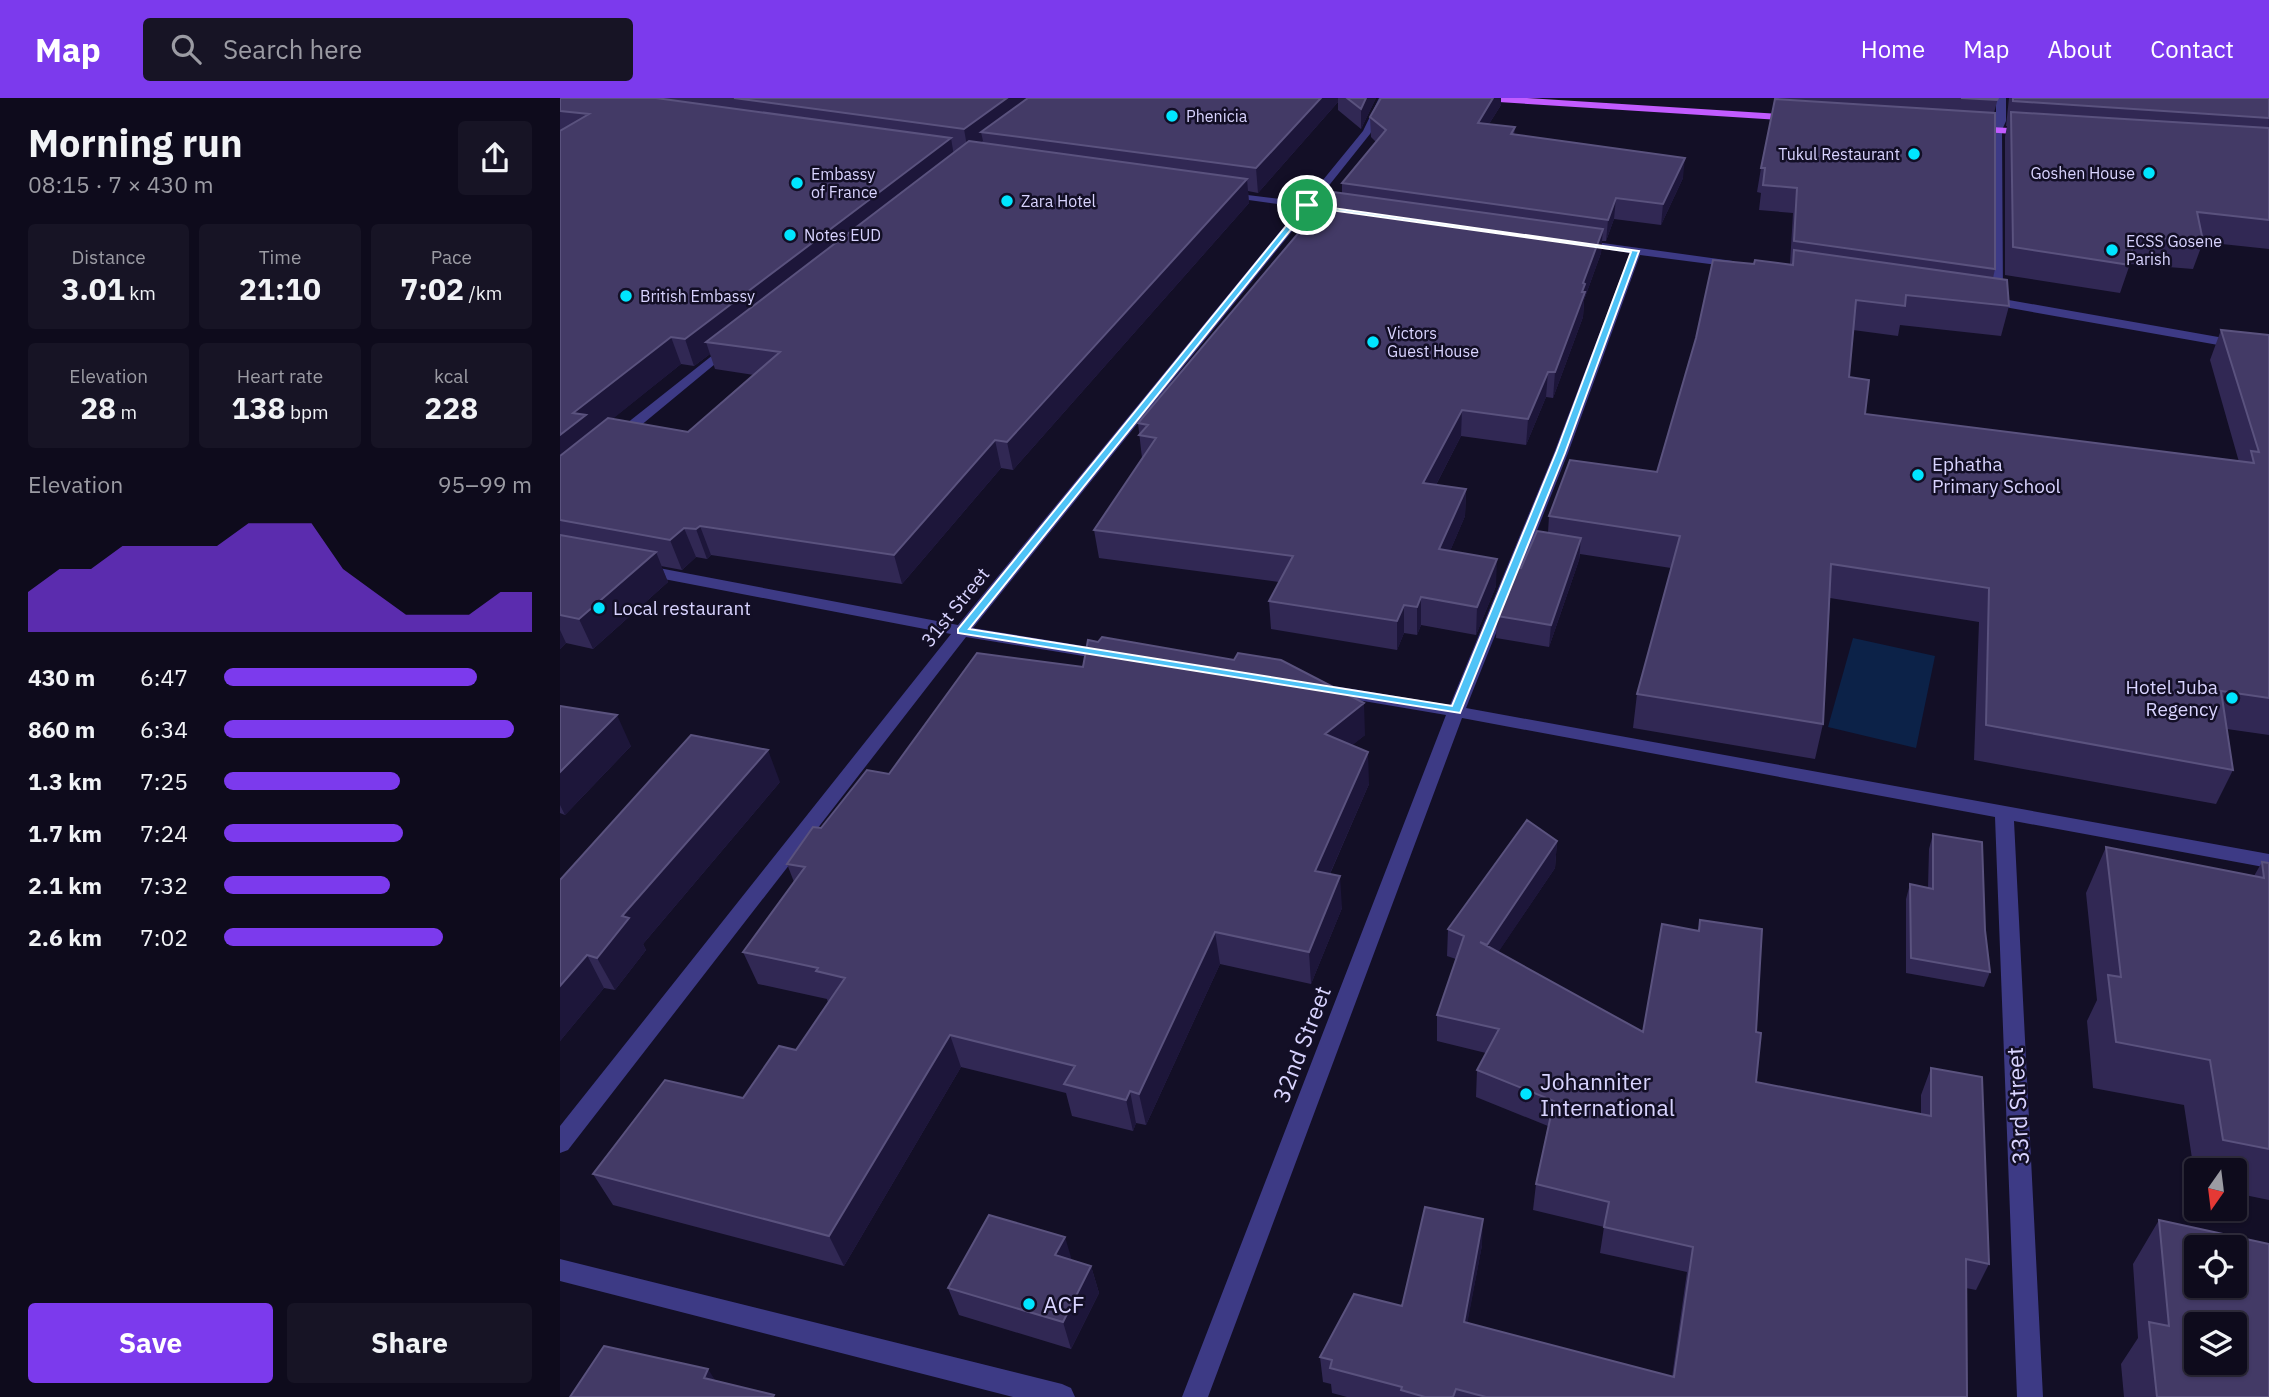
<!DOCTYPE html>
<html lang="en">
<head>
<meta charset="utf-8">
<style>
  :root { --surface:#0e0b1c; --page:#171425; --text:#f1f3f6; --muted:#9b9ba3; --line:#2e2b3b; --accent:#7c3aed }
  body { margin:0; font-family:"IBM Plex Sans",sans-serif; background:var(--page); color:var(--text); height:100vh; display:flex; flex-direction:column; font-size:26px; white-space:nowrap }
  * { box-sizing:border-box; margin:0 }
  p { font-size:23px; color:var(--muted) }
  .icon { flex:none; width:38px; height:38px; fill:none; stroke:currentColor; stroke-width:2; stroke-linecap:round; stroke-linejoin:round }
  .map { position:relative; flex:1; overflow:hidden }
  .drawer { display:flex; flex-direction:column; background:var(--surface); width:560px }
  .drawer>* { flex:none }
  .needle { width:46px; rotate:194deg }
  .controls { position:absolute; left:1624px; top:1060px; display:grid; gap:14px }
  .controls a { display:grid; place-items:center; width:63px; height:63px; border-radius:7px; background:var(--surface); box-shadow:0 2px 5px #0004,0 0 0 2px var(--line); font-size:35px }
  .pin { position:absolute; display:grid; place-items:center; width:60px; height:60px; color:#fff; margin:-30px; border:4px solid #fff; border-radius:50%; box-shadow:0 2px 7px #0007 }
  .round { display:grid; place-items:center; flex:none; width:74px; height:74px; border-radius:7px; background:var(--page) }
  .summary { display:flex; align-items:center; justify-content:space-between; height:119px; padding:0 28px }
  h1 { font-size:38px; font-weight:800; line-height:52px }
  .stats { display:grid; grid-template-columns:repeat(3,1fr); gap:10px; height:119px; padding:7px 28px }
  .stats div { display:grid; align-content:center; border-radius:7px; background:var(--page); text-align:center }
  .stats b { font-size:30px; font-weight:800 }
  .stats small { font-size:19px; font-weight:400 }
  .stats p { font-size:19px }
  .chart { height:196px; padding:14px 28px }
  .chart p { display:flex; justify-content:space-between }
  .chart svg { width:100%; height:126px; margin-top:7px; fill:var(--accent); opacity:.7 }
  .button { display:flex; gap:14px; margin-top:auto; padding:14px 28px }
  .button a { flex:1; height:80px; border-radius:7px; background:var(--accent); color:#fff; font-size:28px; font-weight:800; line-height:80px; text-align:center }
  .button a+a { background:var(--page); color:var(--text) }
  ul { padding:0 28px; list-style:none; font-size:23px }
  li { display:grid; grid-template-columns:112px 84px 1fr; align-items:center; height:52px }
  li i { height:18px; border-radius:9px; background:var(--accent) }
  header { display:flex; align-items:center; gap:42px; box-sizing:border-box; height:98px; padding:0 35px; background:var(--accent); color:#fff }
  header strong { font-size:33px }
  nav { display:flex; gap:38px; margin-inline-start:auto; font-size:24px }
  .search { width:490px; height:63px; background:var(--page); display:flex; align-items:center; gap:18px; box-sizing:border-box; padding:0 24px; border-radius:7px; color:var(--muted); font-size:26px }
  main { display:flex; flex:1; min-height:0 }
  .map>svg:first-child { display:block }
</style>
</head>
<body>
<header>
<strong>Map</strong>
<div class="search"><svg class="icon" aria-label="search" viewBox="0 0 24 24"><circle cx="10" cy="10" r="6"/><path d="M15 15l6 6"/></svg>Search here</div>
<nav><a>Home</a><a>Map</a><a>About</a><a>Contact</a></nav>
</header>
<main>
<section class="drawer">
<div class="summary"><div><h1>Morning run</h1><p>08:15 · 7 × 430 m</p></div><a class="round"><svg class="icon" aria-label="share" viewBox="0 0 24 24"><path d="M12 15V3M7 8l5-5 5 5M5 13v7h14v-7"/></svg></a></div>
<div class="stats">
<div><p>Distance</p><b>3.01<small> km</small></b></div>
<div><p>Time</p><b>21:10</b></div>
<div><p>Pace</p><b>7:02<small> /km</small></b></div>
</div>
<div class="stats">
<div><p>Elevation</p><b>28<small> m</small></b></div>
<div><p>Heart rate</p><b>138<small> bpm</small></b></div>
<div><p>kcal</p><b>228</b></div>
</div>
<div class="chart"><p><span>Elevation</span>95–99 m</p>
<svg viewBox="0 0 160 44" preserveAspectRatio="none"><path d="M0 44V30L10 22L20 22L30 14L40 14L50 14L60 14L70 6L80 6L90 6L100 22L110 30L120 38L130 38L140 38L150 30L160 30V44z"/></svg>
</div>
<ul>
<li><b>430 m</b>6:47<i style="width:82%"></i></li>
<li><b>860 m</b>6:34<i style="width:94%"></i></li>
<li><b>1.3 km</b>7:25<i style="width:57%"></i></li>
<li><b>1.7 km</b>7:24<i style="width:58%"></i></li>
<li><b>2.1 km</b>7:32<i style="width:54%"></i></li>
<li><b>2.6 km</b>7:02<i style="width:71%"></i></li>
</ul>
<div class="button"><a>Save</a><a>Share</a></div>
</section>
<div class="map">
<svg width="1709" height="1299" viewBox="0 0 1709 1299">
  <rect width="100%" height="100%" fill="#130f26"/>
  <path fill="#0c2248" d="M1293,540L1375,558L1356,650L1268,629Z"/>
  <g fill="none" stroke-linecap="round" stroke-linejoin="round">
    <path fill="#3d3a85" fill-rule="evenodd" d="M819,0H829L810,36L755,105L786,110V114L750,111L413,530L548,552L556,557L554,561L548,562L406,539L8,1052L0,1055V1028L391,536L83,477L78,475L75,472L78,469L83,467L398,527L740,109L667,99L663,98V94L745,104L803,33Z
      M1436,0H1446V23L1442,32L1443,201L1709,248V256L1422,205V199H1431L1432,32L1436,23Z
      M1021,142L1173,163L1179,166L1173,169L1080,157L1008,355L906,610L1709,756V770L1454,723L1483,1299H1457L1435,719L902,620L648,1299H622L886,617L762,596L754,591L762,586L890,607L994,355L1070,155L1017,147V143Z
      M168,245L174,249L172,252L62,343H52V337Z
      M0,1161L502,1286L511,1290L515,1299H453L0,1183Z"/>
    <path fill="#c25bff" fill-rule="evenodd" d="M918,0H967L1234,17L1239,20L1234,23L923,3Z
      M1412,28L1468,31L1473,34L1468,37L1409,33L1407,31Z"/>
  </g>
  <path fill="#312854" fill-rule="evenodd" d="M0,0H816L801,31L778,12V4L698,95L688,93L689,105L453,372L441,370L342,486L151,457L147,461L136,459L122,472L101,468L108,484L33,551L6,545L0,551ZM150,256L155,271L194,277L128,334L52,321L121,266L134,268Z
    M821,0H941V7L929,26L955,29L954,37L1123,80L1101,127L1054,121L1046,143H1042L1041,155L1024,202L1023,219L993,300L986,299L966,347L901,338L876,387L906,391L905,418L890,453L936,488L916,537L861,527L857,537L844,535L837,552L711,531L709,503L719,484L539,460L534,432L582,360L578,325L782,95V85L816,44L811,39L810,19Z
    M1216,0H1438L1434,15L1435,171L1433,180L1449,208L1441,238L1340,227L1338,238L1293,232L1289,279L1305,316L1679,364L1650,262L1661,232L1709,237V637L1667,631L1673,672L1656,706L1414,662L1419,524L1270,500L1263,626L1255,661L1073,630L1077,596L1111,470L1020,456L1019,462L989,549L936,540L937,518L961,470L988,435L989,418L1097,374L1194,166H1230L1233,115L1199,112L1201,95L1197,94L1201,70Z
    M1449,0H1709V151L1643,144L1633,171L1570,166L1560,195L1445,177V39L1447,28H1446Z
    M0,608L71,648L5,717L0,715Z
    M805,637L792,647L809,686L770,776L782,810L751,886L660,866L586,1027L576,1025L573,1033L512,1018L506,995L401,969L284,1168L53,1107L33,1076L183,1000L236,952L268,905L267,901L198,886L183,854L234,784L227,766L261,730L329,676Z
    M220,684L83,846L86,852L55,892L44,890L0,943V782Z
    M1373,736L1425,832L1430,874L1424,889L1346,875V801L1350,786L1368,790L1369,751Z
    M997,743L995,770L938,854L1083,934L1138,833L1140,822L1196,934V984L1361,1016V997L1371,970L1429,1166L1416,1192L1406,1190L1407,1299H787L772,1295L771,1286L763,1284L760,1259L842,1208L922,1147L907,1225L1112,1279L1127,1174L1040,1155L1044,1129L973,1112L976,1086L988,1028L916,999L917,972L926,955L877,943V917L896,861L887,858L888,831Z
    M1546,749L1694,778L1702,764L1709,765V1102L1675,1095V1073H1636V1087L1624,1007L1533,990L1527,923L1537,902L1526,795Z
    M1599,1122L1709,1299H1564L1561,1266L1578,1240L1573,1166Z
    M512,1162L531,1168L539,1195L511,1251L399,1217L388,1190Z"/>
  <path fill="#1d163a" d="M447,0H483L421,34L423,43L408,54L404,31Z
    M761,0H778V4L698,95L696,70Z
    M806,0H816L801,31V11Z
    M933,0H941V7L917,45L918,25Z
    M391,40L395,64L146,244L150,256L134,268L125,241Z
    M1125,60L1123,80L1101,127L1103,106Z
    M687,81L689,105L453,372L447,344Z
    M1056,100L1054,121L1046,143L1048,122Z
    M1043,131L1041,155L1024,202L1023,219L993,300L995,274L1023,185Z
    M111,239L121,266L34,336L0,376V337L13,315Z
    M988,274L986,299L966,347L968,321Z
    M902,312L901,338L863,412V385Z
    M435,342L441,370L342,486L334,457Z
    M906,391L905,418L879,479V451Z
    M140,428L151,457L147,461L136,431Z
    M124,430L136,459L122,472L110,442Z
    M1021,440L1019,462L989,549L991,527Z
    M96,454L108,484L33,551L19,521Z
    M937,461L936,488L916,537L917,509Z
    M861,499V527L857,537V509Z
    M844,507V535L837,552V523Z
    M0,532L6,545L0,551Z
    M804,605L805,637L767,668L765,636Z
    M57,617L71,648L5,717L0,707V674Z
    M208,652L220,684L83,846L86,852L55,892L37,860L62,818Z
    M808,654L809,686L757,805L755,773Z
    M997,743L995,770L925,874L927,847Z
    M780,778L782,810L751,886L749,854Z
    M655,834L660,866L586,1027L579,996Z
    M27,857L44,890L0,943V888Z
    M390,937L401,969L284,1168L269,1138Z
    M570,993L576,1025L573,1033L566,1002Z
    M923,1121L922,1147L903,1249L904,1224Z
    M505,1139L513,1166L495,1157Z
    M531,1168L539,1195L511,1251L503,1224Z
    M148,1271L166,1299L144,1280Z"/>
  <path fill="#433a66" stroke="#5a527e" stroke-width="2" fill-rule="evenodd" d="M0,0H96L391,40L125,241L111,239L13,315L26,317L0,337V33L29,16L0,13Z
    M174,0H447L404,31Z
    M468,0H761L696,70L421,34Z
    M787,0H806L801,11Z
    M821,0H933L918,25L955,29L951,36L1125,60L1103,106L1056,100L1048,122L782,85L826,32L810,19Z
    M1401,0H1438L1437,2Z
    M1453,0H1709V20L1453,3Z
    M1215,1L1435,15V171L1234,143L1237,90L1203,87L1205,70H1201Z
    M1451,14L1709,30V122L1637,114L1643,143L1574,138L1570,167L1453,149Z
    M409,43L687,81L447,344L435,342L334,457L140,428L136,431L124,430L110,442L0,422V358L48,320L128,334L220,254L146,244Z
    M773,94L1043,131L1023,185L1025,186L1022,194H1025L995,274H988L968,321L902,312L863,385L906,391L879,451L937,461L917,509L861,499L857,509L844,507L837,523L709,503L733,458L534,432L596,340L579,337L588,327L578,325Z
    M1234,152L1447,182L1449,208L1346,197L1345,208L1296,202L1289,279L1309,282L1305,316L1694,365L1691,353L1699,354L1661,232L1709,237V600L1661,593L1673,672L1426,627L1429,490L1271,466L1263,626L1077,596L1120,438L989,418L1010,362L1097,374L1136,240L1153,162L1194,166L1195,162L1233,167Z
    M977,433L1021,440L991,527L937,518L957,469L961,470Z
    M0,437L96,454L19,521L0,517Z
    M542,539L674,562L678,555L721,562L804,605L765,636L808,654L755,773L780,778L749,854L655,834L579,996L570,993L566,1002L504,986L515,968L390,937L269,1138L33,1076L105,982L183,1000L219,948L236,952L285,880L256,873L258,870L183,854L245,769L227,766L253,729L261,730L307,672L329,676L417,555L523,569L528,542L538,544Z
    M0,608L57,617L0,674Z
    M131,637L208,652L62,818L69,820L37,860L27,857L0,888V782Z
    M967,722L997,743L927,847L920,844L1083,934L1102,826L1139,833L1140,822L1202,831L1196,934L1201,935L1196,984L1371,1018V970L1422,979L1429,1166L1406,1161L1407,1299H926L896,1291L893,1299H865L841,1292L842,1289L770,1270L772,1262L760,1259L794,1196L842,1208L865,1109L923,1121L904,1224L1114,1279L1133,1149L1044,1129L1049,1104L976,1086L994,1003L917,972L939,931L877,917L904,838L888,831Z
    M1373,736L1422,744L1425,832L1430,874L1351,860L1350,786L1373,791Z
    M1546,749L1704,780L1702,764L1709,765V1051L1663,1042L1650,962L1556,944L1548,877L1561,879Z
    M429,1117L505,1139L495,1157L531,1168L503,1224L388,1190Z
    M1599,1122L1709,1146V1299H1597L1589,1224L1609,1228ZM1636,1150H1675V1188H1636ZM1636,1227H1675V1265H1636Z
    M44,1248L148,1271L144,1280L214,1297L213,1299H10Z"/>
  <path fill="#4fc3f7" stroke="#fff" stroke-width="2" fill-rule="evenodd" d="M744,106L1079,153L1005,355L900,615L398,535V531ZM749,109L1071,154L996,355L892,608L409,531Z"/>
  <g fill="#00e5ff" stroke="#130f26" stroke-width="2.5">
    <circle cx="612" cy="18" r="7"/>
    <circle cx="1354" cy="56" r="7"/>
    <circle cx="1589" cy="75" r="7"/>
    <circle cx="237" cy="85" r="7"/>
    <circle cx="447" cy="103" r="7"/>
    <circle cx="230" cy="137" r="7"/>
    <circle cx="1552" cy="152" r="7"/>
    <circle cx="66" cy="198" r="7"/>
    <circle cx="813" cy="244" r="7"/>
    <circle cx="1358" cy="377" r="7"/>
    <circle cx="39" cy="510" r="7"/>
    <circle cx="1672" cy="600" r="7"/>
    <circle cx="966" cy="996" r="7"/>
    <circle cx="469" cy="1206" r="7"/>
  </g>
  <g text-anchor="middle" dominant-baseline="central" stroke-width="5" stroke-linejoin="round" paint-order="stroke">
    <g font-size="16" fill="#d9d4ff" stroke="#130f26" text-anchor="start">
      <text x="626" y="18">Phenicia</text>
      <text x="1340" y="56" text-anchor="end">Tukul Restaurant</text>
      <text x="1575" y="75" text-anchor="end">Goshen House</text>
      <text x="251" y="76">Embassy<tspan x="251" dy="18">of France</tspan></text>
      <text x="461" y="103">Zara Hotel</text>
      <text x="244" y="137">Notes EUD</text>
      <text x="1566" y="143">ECSS Gosene<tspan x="1566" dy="18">Parish</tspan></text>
      <text x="80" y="198">British Embassy</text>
      <text x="827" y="235">Victors<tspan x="827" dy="18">Guest House</tspan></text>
    </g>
    <g font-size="19" fill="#d9d4ff" stroke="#130f26" text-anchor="start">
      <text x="1372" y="366">Ephatha<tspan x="1372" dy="22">Primary School</tspan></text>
      <text x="53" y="510">Local restaurant</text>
      <text x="1658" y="589" text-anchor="end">Hotel Juba<tspan x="1658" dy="22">Regency</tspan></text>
    </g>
    <g font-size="19" fill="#d9d4ff" stroke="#130f26">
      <text transform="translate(395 509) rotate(-51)">31st Street</text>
    </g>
    <g font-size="23" fill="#d9d4ff" stroke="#130f26">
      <text transform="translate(741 946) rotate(-69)">32nd Street</text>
      <text transform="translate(1457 1008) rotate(-93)">33rd Street</text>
    </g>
    <g font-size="23" fill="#d9d4ff" stroke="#130f26" text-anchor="start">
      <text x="980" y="983">Johanniter<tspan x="980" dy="26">International</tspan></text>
      <text x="483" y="1206">ACF</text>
    </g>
  </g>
</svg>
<div class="controls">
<a><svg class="needle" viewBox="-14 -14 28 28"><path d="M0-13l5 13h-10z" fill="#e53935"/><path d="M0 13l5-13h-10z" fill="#9b9ba3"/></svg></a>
<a><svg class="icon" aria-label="locate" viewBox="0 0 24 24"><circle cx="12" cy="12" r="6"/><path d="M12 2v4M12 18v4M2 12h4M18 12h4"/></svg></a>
<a><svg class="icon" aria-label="layers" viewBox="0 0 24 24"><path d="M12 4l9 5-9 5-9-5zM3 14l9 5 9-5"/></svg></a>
</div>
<div class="pin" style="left:747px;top:107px;background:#1e9e55"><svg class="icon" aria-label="arrive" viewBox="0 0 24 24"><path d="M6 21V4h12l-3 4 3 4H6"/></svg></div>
</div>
</main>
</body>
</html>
